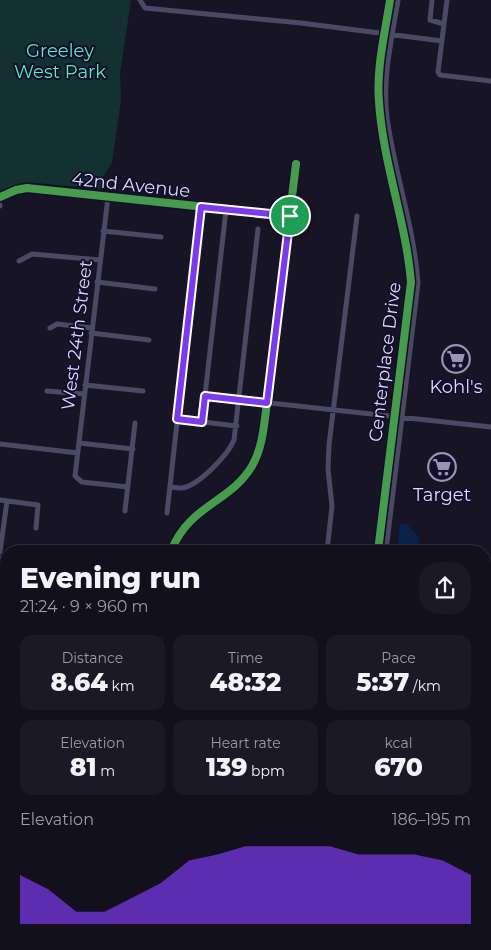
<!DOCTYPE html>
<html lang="en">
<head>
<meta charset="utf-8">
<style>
  :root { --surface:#11101c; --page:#1a1925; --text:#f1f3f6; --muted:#9c9da3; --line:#30303b; --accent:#7c3aed }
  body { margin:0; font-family:Montserrat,sans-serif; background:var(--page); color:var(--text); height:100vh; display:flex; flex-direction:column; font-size:19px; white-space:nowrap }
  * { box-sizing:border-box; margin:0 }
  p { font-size:16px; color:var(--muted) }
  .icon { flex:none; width:28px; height:28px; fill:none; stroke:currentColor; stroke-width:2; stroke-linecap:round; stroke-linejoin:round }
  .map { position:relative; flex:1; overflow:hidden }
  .details { position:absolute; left:0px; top:545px; width:491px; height:405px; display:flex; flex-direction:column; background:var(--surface); border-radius:20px 20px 0 0; box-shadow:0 2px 8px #0003,0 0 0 1px var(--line) }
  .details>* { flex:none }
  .pin { position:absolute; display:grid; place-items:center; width:42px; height:42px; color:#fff; margin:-21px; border:2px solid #fff; border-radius:50%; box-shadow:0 1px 5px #0007 }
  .round { display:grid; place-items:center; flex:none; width:52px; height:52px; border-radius:20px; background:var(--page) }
  .overview { display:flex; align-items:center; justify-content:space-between; height:85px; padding:0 20px }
  h1 { font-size:28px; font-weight:800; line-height:38px }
  .metrics { display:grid; grid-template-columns:repeat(3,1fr); gap:8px; height:85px; padding:5px 20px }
  .metrics div { display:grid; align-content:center; border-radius:12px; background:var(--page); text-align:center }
  .metrics b { font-size:25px; font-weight:800 }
  .metrics small { font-size:14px; font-weight:400 }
  .metrics p { font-size:14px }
  .chart { height:140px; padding:10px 20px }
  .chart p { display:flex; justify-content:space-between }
  .chart svg { width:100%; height:90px; margin-top:5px; fill:var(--accent); opacity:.7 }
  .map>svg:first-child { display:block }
</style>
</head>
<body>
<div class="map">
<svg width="491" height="950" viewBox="0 0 491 950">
  <rect width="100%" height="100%" fill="#171525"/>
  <path fill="#133131" d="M0,0H131L120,73L121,100L112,163L102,178L101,189L26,182L0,191Z"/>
  <path fill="#0a234b" d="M400,524H407L420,539L418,551H397Z"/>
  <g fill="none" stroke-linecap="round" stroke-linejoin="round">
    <path stroke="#0a234b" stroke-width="1" d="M0,877L6,871"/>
    <path stroke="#4a4a65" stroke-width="5" d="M140,0L145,8L301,23L442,41
      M432,0L430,20L444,24
      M447,0L438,72L440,75L491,81
      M0,197L16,190L27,188L290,216
      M108,197L75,476L82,482L128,487
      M0,205V206
      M103,231L161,237
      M19,261L32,254L100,260
      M97,282L155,289
      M50,328L57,324L92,328
      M91,333L149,340
      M85,385L143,391
      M47,391L84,394
      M205,396L491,427
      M177,419L237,426
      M202,422L226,210
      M79,443L133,449
      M0,444L78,453
      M170,487C173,487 178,488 182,488C198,486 228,455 234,440L258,229
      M0,500L38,505L36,528
      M125,511L135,423
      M167,513L201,207
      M171,551C190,504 230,503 252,466C263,447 264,424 267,403L296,164
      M327,551L332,506L328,469L329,445L357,216
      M378,551L411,282C406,222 383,163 379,102C376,69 385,33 390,0
      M386,551L418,283C414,227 395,174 387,118C382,79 392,38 398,0
      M0,552L7,501
      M0,558L6,559
      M0,919L6,913
      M306,944L367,950
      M24,950L25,944
      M188,950L189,944"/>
    <path stroke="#5e5476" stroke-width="6" d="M0,761L6,762
      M485,811H491"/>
    <path stroke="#5d4b64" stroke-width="7" d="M485,817L491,818"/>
    <defs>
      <path id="cycleway" d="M0,197L16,190L27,188L290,216
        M171,551C190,504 230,503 252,466C263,447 264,424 267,403L296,164
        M378,551L411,282C406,222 383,163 379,102C376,69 385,33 390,0"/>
    </defs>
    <use href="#cycleway" stroke="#130f2b" stroke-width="11"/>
    <use href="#cycleway" stroke="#469c4c" stroke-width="8"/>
  </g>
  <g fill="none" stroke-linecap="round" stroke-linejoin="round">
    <defs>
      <path id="route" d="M201,207L290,216L267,403L205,396L202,422L177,419Z"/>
    </defs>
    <use href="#route" stroke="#fff" stroke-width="10"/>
    <use href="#route" stroke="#7c3aed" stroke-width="6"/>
  </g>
  <defs>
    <symbol id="supermarket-ring" viewBox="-11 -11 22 22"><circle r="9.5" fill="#130f2b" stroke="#9894b3" stroke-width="1.5"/><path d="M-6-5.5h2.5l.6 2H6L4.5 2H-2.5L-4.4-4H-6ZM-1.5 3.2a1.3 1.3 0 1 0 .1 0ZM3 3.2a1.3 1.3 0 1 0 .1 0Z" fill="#9894b3"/></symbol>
  </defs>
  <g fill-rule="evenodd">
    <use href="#supermarket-ring" x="440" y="343" width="32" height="32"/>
    <use href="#supermarket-ring" x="426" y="451" width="32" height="32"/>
  </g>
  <g text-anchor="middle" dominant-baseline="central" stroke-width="4" stroke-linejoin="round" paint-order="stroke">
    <g font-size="18" fill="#5de7c2" stroke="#130f2b">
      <text x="60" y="51">Greeley<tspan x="60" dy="21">West Park</tspan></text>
    </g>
    <g font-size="18" fill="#ddd9ff" stroke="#130f2b">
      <text transform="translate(131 185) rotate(6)">42nd Avenue</text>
      <text transform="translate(77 335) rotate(-83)">West 24th Street</text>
      <text transform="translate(385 362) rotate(-83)">Centerplace Drive</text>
    </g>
    <g font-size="18" fill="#ddd9ff" stroke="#130f2b">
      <text x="456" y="387">Kohl's</text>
      <text x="442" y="495">Target</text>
    </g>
  </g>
</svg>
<div class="pin" style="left:290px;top:216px;background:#1e9e55"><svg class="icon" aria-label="arrive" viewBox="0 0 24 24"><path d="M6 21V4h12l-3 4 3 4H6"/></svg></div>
<section class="details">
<div class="overview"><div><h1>Evening run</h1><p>21:24 · 9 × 960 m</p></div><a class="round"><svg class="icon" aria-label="share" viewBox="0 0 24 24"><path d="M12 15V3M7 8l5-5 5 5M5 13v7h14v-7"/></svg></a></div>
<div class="metrics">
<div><p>Distance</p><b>8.64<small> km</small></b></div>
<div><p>Time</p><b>48:32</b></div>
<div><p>Pace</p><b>5:37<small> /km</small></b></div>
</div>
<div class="metrics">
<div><p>Elevation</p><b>81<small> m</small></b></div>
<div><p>Heart rate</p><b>139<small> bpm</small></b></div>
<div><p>kcal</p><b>670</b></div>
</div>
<div class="chart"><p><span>Elevation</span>186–195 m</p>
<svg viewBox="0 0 160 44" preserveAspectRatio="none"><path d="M0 44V20L10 27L20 38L30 38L40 31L50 24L60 13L70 10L80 6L90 6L100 6L110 6L120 10L130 10L140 10L150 13L160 20V44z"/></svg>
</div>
</section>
</div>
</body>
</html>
